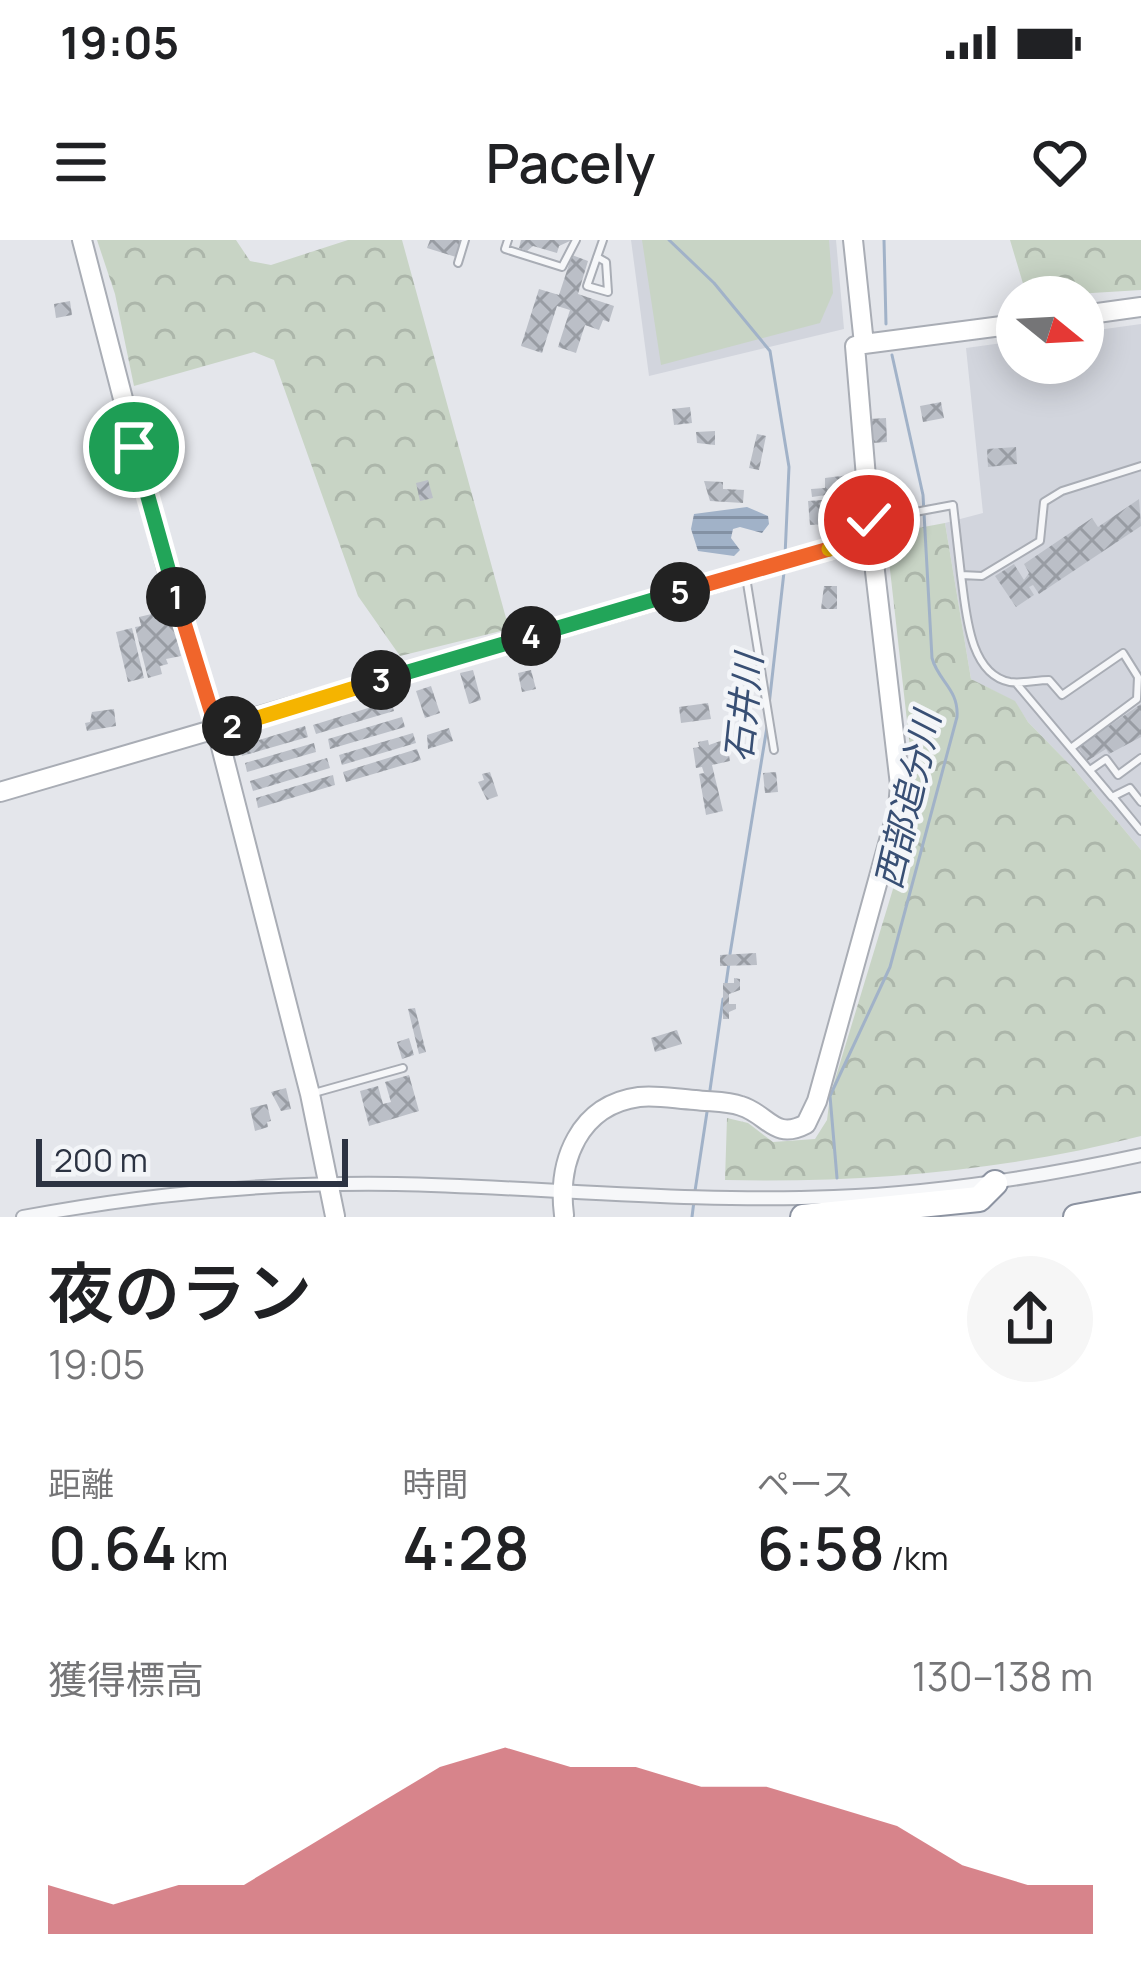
<!DOCTYPE html>
<html lang="ja">
<head>
<meta charset="utf-8">
<style>
  :root { --surface:#fff; --page:#f6f6f6; --text:#202124; --muted:#757577; --accent:#c7515b }
  body { margin:0; font-family:Manrope,"Noto Sans JP",sans-serif; background:var(--page); color:var(--text); height:100vh; display:flex; flex-direction:column; font-size:45px; white-space:nowrap }
  * { box-sizing:border-box; margin:0 }
  p { font-size:39px; color:var(--muted) }
  .icon { flex:none; width:66px; height:66px; fill:none; stroke:currentColor; stroke-width:2; stroke-linecap:round; stroke-linejoin:round }
  .map { position:relative; height:977px; overflow:hidden }
  .details { display:flex; flex-direction:column; background:var(--surface); flex:1 }
  .details>* { flex:none }
  .needle { width:78px; rotate:108deg }
  .fabs { position:absolute; left:996px; top:36px; display:grid; gap:24px }
  .fabs a { display:grid; place-items:center; width:108px; height:108px; border-radius:50%; background:var(--surface); box-shadow:0 6px 30px #0003; font-size:60px }
  .scale { position:absolute; left:36px; bottom:30px; width:312px; box-sizing:border-box; padding-left:12px; border:6px solid #2c3342; border-top:0; font-size:33px; line-height:42px; white-space:nowrap; color:#2c3342; -webkit-text-stroke:9px #f3f5f8; paint-order:stroke }
  .pin { position:absolute; display:grid; place-items:center; width:102px; height:102px; color:#fff; margin:-51px; border:6px solid #fff; border-radius:50%; box-shadow:0 3px 12px #0007 }
  .km { position:absolute; width:60px; height:60px; margin:-30px; border-radius:50%; background:#222; color:#fff; font-size:33px; line-height:60px; text-align:center }
  .round { display:grid; place-items:center; flex:none; width:126px; height:126px; border-radius:63px; background:var(--page) }
  .overview { display:flex; align-items:center; justify-content:space-between; height:204px; padding:0 48px }
  h1 { font-size:66px; font-weight:600; line-height:90px }
  .metrics { display:grid; grid-template-columns:repeat(3,1fr); gap:18px; height:204px; padding:12px 48px }
  .metrics div { display:grid; align-content:center }
  .metrics b { font-size:60px; font-weight:600 }
  .metrics small { font-size:33px; font-weight:400 }
  .metrics p { font-size:33px }
  .chart { height:336px; padding:24px 48px }
  .chart p { display:flex; justify-content:space-between }
  .chart svg { width:100%; height:216px; margin-top:12px; fill:var(--accent); opacity:.7 }
  .status { display:flex; justify-content:space-between; align-items:center; height:84px; padding:0 60px; background:var(--surface); direction:ltr }
  .status svg { height:33px; fill:currentColor }
  header { display:flex; justify-content:space-between; align-items:center; height:156px; padding:0 48px; background:var(--surface); font-size:54px; font-weight:600 }
  .map>svg:first-child { display:block }
</style>
</head>
<body>
<div class="status"><b>19:05</b><svg viewBox="0 0 49 12"><path d="M0 12V9h3v3zM5 12V6h3v6zM10 12V3h3v9zM15 12V0h3v12zM26 1h20v11H26zM47 4h2v5h-2z"/></svg></div>
<header><svg class="icon" aria-label="menu" viewBox="0 0 24 24"><path d="M4 6h16M4 12h16M4 18h16"/></svg>Pacely<svg class="icon" aria-label="heart" viewBox="0 0 24 24"><path d="M12 20l-8-8c-3-5 5-10 8-4 3-6 11-1 8 4z"/></svg></header>
<div class="map">
<svg width="1141" height="977" viewBox="0 0 1141 977">
  <defs>
    <pattern id="forest-crowns" width="20" height="18" patternUnits="userSpaceOnUse" patternTransform="scale(3)"><rect width="20" height="18" fill="#c8d4c5"/><path d="M2 6a3 3 0 1 1 6 0M12 15a3 3 0 1 1 6 0" fill="none" stroke="#acb6aa"/></pattern>
    <pattern id="water-rules" width="6" height="5" patternUnits="userSpaceOnUse" patternTransform="scale(3)"><rect width="6" height="5" fill="#a1b2c8"/><path d="M0 2.5h6" fill="none" stroke="#8391a4"/></pattern>
    <pattern id="building-cross-hatch" width="8" height="8" patternUnits="userSpaceOnUse" patternTransform="scale(3)"><rect width="8" height="8" fill="#bbbfc7"/><path d="M0 0l8 8M0 8l8-8" fill="none" stroke="#989ca3"/></pattern>
  </defs>
  <rect width="100%" height="100%" fill="#e4e6eb"/>
  <path fill="#d2d5dd" d="M631,0H836L844,89L649,136Z
    M1141,84V610L1073,528L1028,482L1015,462L971,439L945,283L983,273L966,108L1017,101V123H1083V92Z"/>
  <path fill="url(#forest-crowns)" d="M97,0H236L250,21L271,25L348,0H402L509,389L400,416L358,356L274,120L254,112L134,146L115,54Z
    M1010,0H1141V50L1027,57Z
    M945,283L971,439L1015,461L1028,482L1073,528L1141,610V896C1005,931 865,943 725,940L727,878L748,883L773,902L815,899L827,880L830,856L917,570L886,294Z"/>
  <path fill="#c8d4c5" d="M642,0H829L833,53L820,83L661,125Z"/>
  <path fill="url(#water-rules)" d="M747,267L768,276L769,284L762,293L740,287L733,289L731,298L740,310L734,316L698,311L691,289L694,274Z"/>
  <g fill="none" stroke-linecap="round" stroke-linejoin="round">
    <path stroke="#a1b2c8" stroke-width="3" d="M669,0L714,43L770,111L789,227L785,316
      M884,0L886,84
      M769,465L784,332
      M730,714L767,487
      M726,744L729,723
      M710,850L723,759
      M837,938L830,856L890,727L957,477C959,449 938,441 932,418L923,255L892,115
      M695,951L707,872
      M692,977L694,961"/>
  </g>
  <path fill="url(#building-cross-hatch)" d="M430,0H461L456,17L427,8Z
    M521,0H572L559,6L557,13L533,6L527,11L519,8Z
    M572,15L588,21L578,54L614,66L609,82L603,80L599,90L585,85L576,113L558,107L570,70L557,66L542,113L521,106L539,49L559,55Z
    M70,61L72,75L56,78L54,64Z
    M941,162L944,178L923,182L920,166Z
    M690,167L692,183L674,185L672,169Z
    M886,178L887,202L872,203L870,179Z
    M715,191V205L697,203L696,192Z
    M757,194L766,196L759,230L749,228Z
    M1016,207L1017,224L988,227L987,209Z
    M849,235L853,282L829,284L826,255L812,257L811,249L825,248V238Z
    M428,240L433,258L420,261L416,243Z
    M704,241L723,242V249L744,250L743,263L710,261Z
    M1139,259L1141,286L1039,354L1033,345L1029,347L1034,355L1016,367L995,336L1014,324L1024,340L1029,333L1024,324L1092,278L1098,287Z
    M822,260L824,284L810,285L808,261Z
    M824,346H837V369H821Z
    M164,371L166,380L172,379L181,416L166,419L168,424L160,426L162,434L148,438L135,387L141,386L139,377Z
    M132,388L144,438L128,442L116,392Z
    M473,430L481,460L469,464L460,433Z
    M531,430L536,449L522,452L518,433Z
    M431,446L440,473L425,478L416,451Z
    M391,461L394,471L316,494L313,485Z
    M708,463L711,479L681,483L679,467Z
    M1141,464V497L1109,514L1106,509L1087,521L1078,507Z
    M114,469L116,486L87,491L85,483L90,482L92,472Z
    M402,477L405,487L330,509L328,499Z
    M305,486L308,497L242,516L239,506Z
    M449,488L453,501L428,509L427,495Z
    M413,493L416,503L342,525L339,515Z
    M726,499L730,521L712,525L723,571L706,575L699,534L704,533L702,527L696,528L693,508L699,507L698,502L708,500L709,505Z
    M314,503L316,512L247,532L245,523Z
    M417,509L421,520L346,542L343,532Z
    M327,518L330,528L253,551L250,541Z
    M490,532L498,556L487,560L478,542L484,540L482,534Z
    M776,532L778,552L765,553L763,533Z
    M333,535L335,545L258,568L256,558Z
    M756,713L757,725L720,726V715Z
    M734,738L740,739V750L729,754V764H736V769L729,772V779H723V743H734Z
    M415,768L426,812L419,814L408,769Z
    M677,790L682,804L655,812L651,798Z
    M409,798L414,815L402,819L397,802Z
    M409,835L419,871L369,886L360,851L378,846L383,864L391,862L385,842Z
    M286,848L291,869L281,871L271,852Z
    M267,864L271,881L267,882L268,887L255,891L250,868Z"/>
  <g fill="none" stroke-linecap="round" stroke-linejoin="round">
    <defs>
      <path id="lane" d="M508,0L505,9L562,27L576,0
        M597,17L606,22L608,52L587,46L603,0
        M458,23L465,0
        M872,280L953,265L961,335L982,336L1040,301L1044,262L1062,251L1141,226
        M961,335C966,369 968,434 1010,442C1022,444 1036,440 1049,440L1062,455L1123,413L1138,437L1137,459L1071,508
        M746,337L774,510
        M1016,443L1112,557L1130,548L1141,562
        M1090,530L1106,519L1118,535L1141,518
        M1113,557L1141,591
        M314,853L403,828"/>
      <path id="street" d="M23,977C145,954 271,942 396,944C542,947 688,963 834,957C937,953 1040,937 1141,915"/>
      <path id="secondary" d="M82,0L168,333L217,491L310,854L335,976
        M1083,75L1141,67
        M864,104L1017,84
        M0,552L871,297
        M564,975C557,921 579,865 639,857C658,855 676,859 695,860C710,862 727,861 741,866C768,874 774,901 806,884L817,861L898,568L900,545L871,297L855,106L864,104L853,0"/>
      <path id="highway" d="M803,977L979,959L995,943
        M1076,977L1141,965"/>
    </defs>
    <use href="#lane" stroke="#a9adb5" stroke-width="10"/>
    <use href="#street" stroke="#a9adb5" stroke-width="16"/>
    <use href="#secondary" stroke="#a9adb5" stroke-width="22"/>
    <use href="#highway" stroke="#8c93a1" stroke-width="28"/>
    <use href="#lane" stroke="#f6f7f9" stroke-width="6"/>
    <use href="#street" stroke="#f6f7f9" stroke-width="12"/>
    <use href="#secondary" stroke="#fff" stroke-width="18"/>
    <use href="#highway" stroke="#fff" stroke-width="24"/>
  </g>
  <g fill="none" stroke-linecap="round" stroke-linejoin="round">
    <defs>
      <path id="split-1" d="M134,207L176,357"/>
      <path id="split-2" d="M176,357L217,490L232,486"/>
      <path id="split-3" d="M232,486L381,440"/>
      <path id="split-4" d="M381,440L531,396"/>
      <path id="split-5" d="M531,396L680,352"/>
      <path id="split-6" d="M680,352L829,309"/>
      <path id="split-7" d="M829,309L871,297L869,280"/>
    </defs>
    <use href="#split-1" stroke="#fff" stroke-width="24"/>
    <use href="#split-2" stroke="#fff" stroke-width="24"/>
    <use href="#split-3" stroke="#fff" stroke-width="24"/>
    <use href="#split-4" stroke="#fff" stroke-width="24"/>
    <use href="#split-5" stroke="#fff" stroke-width="24"/>
    <use href="#split-6" stroke="#fff" stroke-width="24"/>
    <use href="#split-7" stroke="#fff" stroke-width="24"/>
    <use href="#split-1" stroke="#22a559" stroke-width="15"/>
    <use href="#split-2" stroke="#f0652b" stroke-width="15"/>
    <use href="#split-3" stroke="#f5b400" stroke-width="15"/>
    <use href="#split-4" stroke="#22a559" stroke-width="15"/>
    <use href="#split-5" stroke="#22a559" stroke-width="15"/>
    <use href="#split-6" stroke="#f0652b" stroke-width="15"/>
    <use href="#split-7" stroke="#f5b400" stroke-width="15"/>
  </g>
  <g text-anchor="middle" dominant-baseline="central" stroke-width="9" stroke-linejoin="round" paint-order="stroke">
    <g font-size="36" font-style="italic" fill="#384f74" stroke="#f3f5f8">
      <text transform="translate(743 468) rotate(-84)">石井川</text>
      <text transform="translate(907 560) rotate(-77)">西部追分川</text>
    </g>
  </g>
</svg>
<div class="fabs">
<a><svg class="needle" viewBox="-14 -14 28 28"><path d="M0-13l5 13h-10z" fill="#e53935"/><path d="M0 13l5-13h-10z" fill="#757577"/></svg></a>
</div>
<div class="scale">200 m</div>
<div class="pin" style="left:134px;top:207px;background:#1e9e55"><svg class="icon" aria-label="arrive" viewBox="0 0 24 24"><path d="M6 21V4h12l-3 4 3 4H6"/></svg></div>
<div class="pin" style="left:869px;top:280px;background:#d93025"><svg class="icon" aria-label="check" viewBox="0 0 24 24"><path d="M5 12l5 5 9-10"/></svg></div>
<b class="km" style="left:176px;top:357px">1</b>
<b class="km" style="left:232px;top:486px">2</b>
<b class="km" style="left:381px;top:440px">3</b>
<b class="km" style="left:531px;top:396px">4</b>
<b class="km" style="left:680px;top:352px">5</b>
</div>
<section class="details">
<div class="overview"><div><h1>夜のラン</h1><p>19:05</p></div><a class="round"><svg class="icon" aria-label="share" viewBox="0 0 24 24"><path d="M12 15V3M7 8l5-5 5 5M5 13v7h14v-7"/></svg></a></div>
<div class="metrics">
<div><p>距離</p><b>0.64<small> km</small></b></div>
<div><p>時間</p><b>4:28</b></div>
<div><p>ペース</p><b>6:58<small> /km</small></b></div>
</div>
<div class="chart"><p><span>獲得標高</span>130–138 m</p>
<svg viewBox="0 0 160 44" preserveAspectRatio="none"><path d="M0 44V34L10 38L20 34L30 34L40 26L50 18L60 10L70 6L80 10L90 10L100 14L110 14L120 18L130 22L140 30L150 34L160 34V44z"/></svg>
</div>
</section>
</body>
</html>
